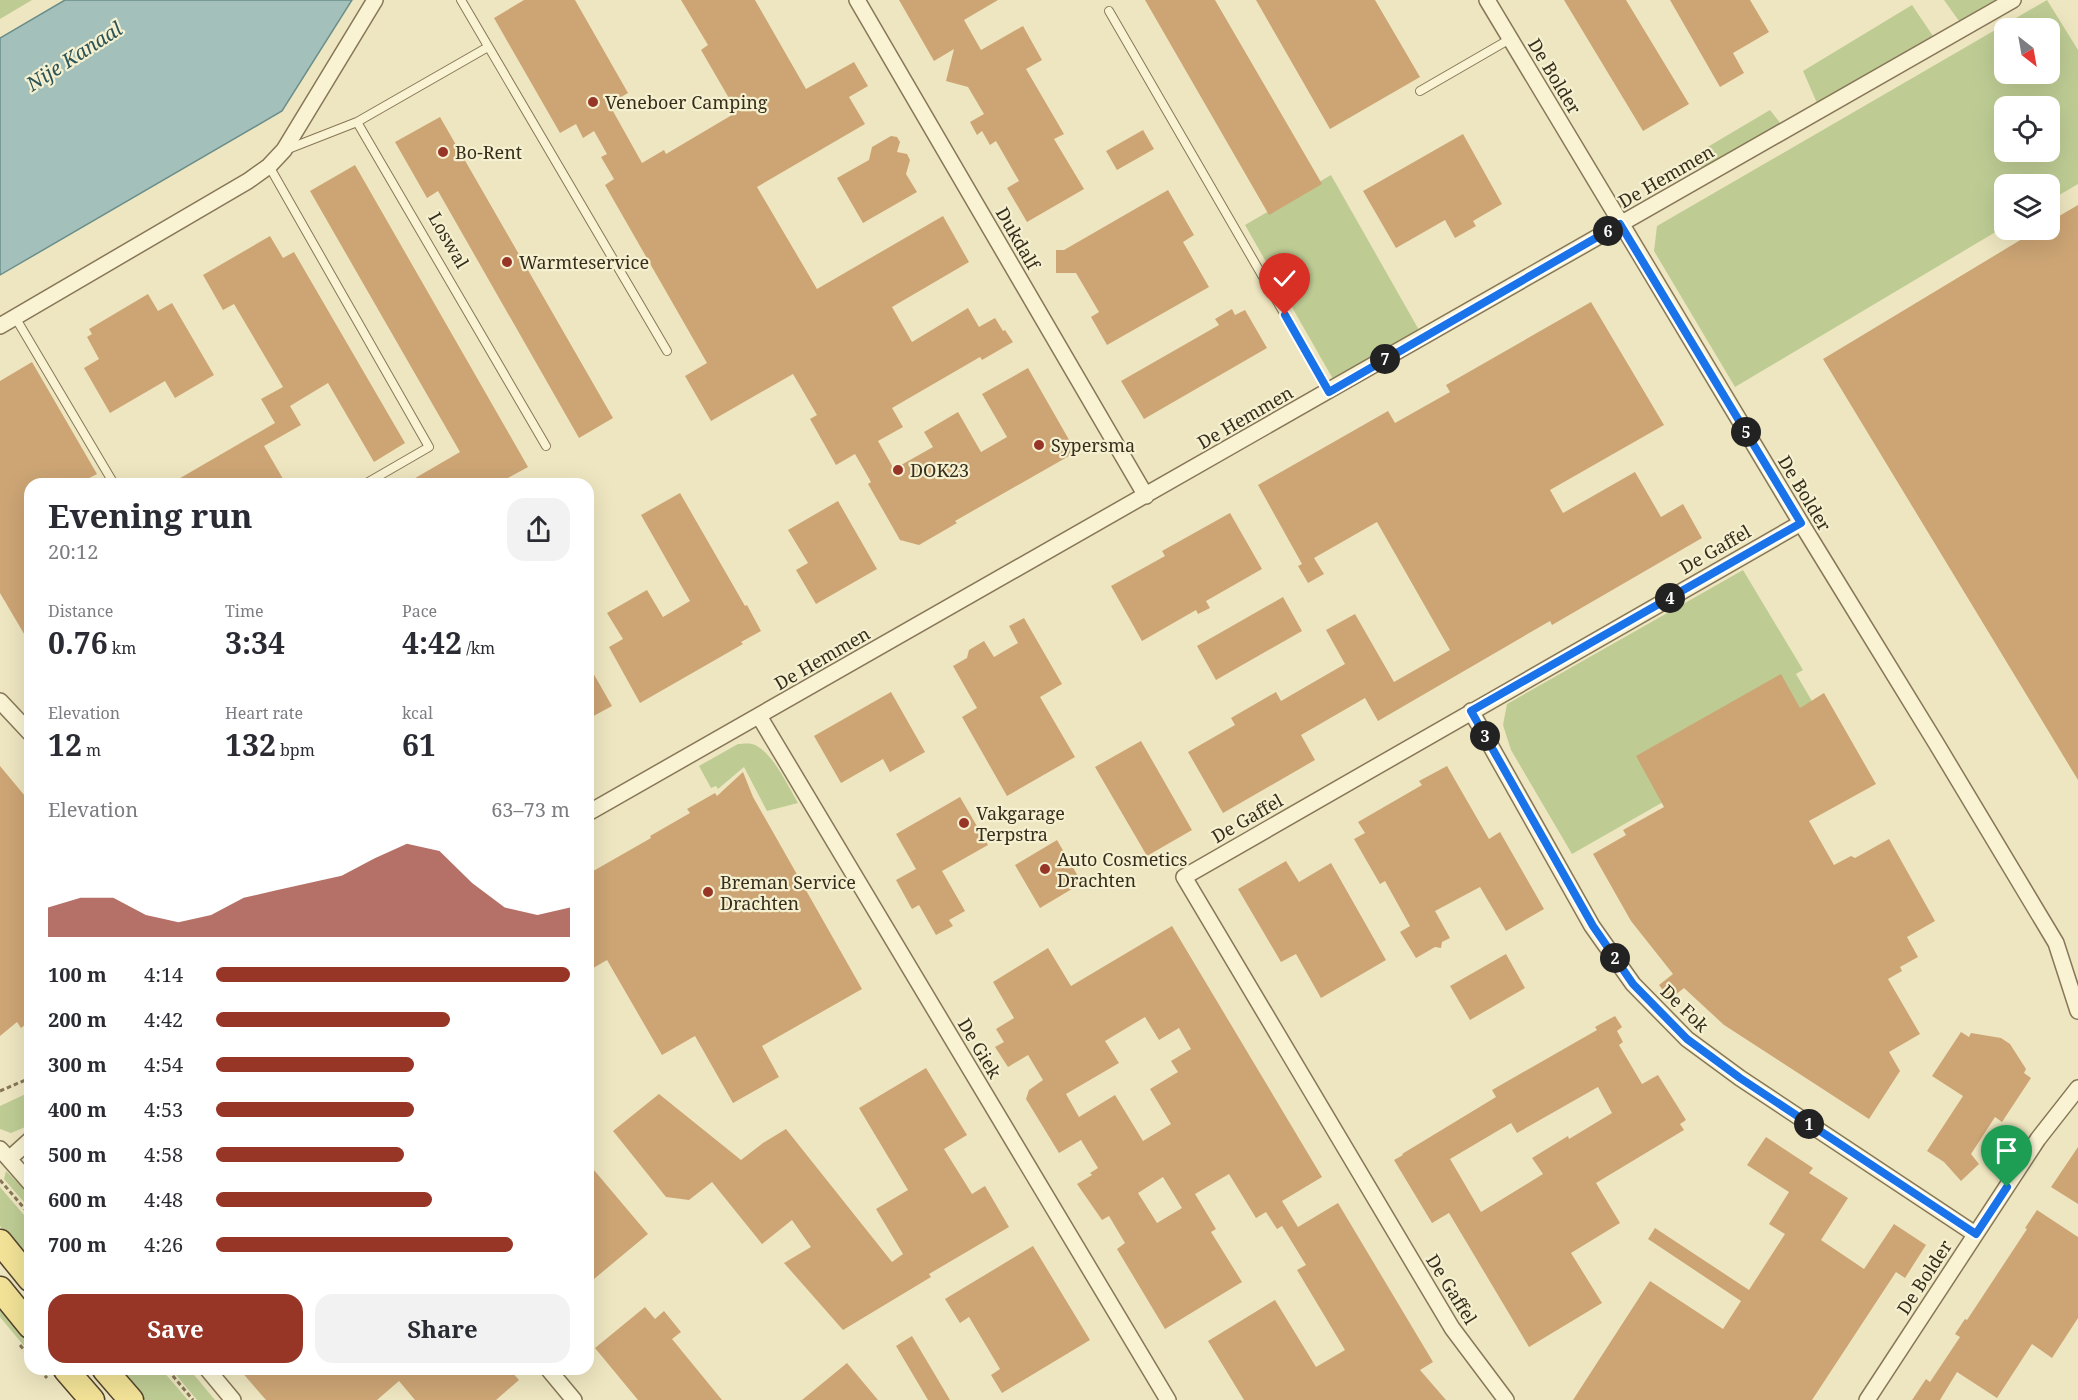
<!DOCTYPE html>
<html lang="en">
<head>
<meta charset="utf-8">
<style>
  :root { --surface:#fff; --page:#f2f2f3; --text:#2b2b33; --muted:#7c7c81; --accent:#973527 }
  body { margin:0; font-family:"Noto Serif",serif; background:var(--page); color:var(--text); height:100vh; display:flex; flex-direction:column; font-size:22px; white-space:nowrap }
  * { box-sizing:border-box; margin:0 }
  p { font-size:20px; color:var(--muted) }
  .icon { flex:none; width:33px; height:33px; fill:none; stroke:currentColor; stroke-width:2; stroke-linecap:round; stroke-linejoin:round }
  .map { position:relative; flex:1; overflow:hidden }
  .drawer { position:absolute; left:24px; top:478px; width:570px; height:897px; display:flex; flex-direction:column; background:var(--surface); border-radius:18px; box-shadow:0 6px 24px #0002 }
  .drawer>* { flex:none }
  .needle { width:39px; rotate:149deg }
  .buttons { position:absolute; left:1994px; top:18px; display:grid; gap:12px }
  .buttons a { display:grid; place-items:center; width:66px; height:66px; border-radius:12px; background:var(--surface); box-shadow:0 6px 24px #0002; font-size:30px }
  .pin { position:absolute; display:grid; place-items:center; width:51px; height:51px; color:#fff; margin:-62px -26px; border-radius:50% 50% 50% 0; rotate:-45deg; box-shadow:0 0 6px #0007 }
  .pin .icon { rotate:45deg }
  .km { position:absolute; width:30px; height:30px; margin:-15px; border-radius:50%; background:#222; color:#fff; font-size:16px; line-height:30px; text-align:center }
  .round { display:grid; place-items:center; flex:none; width:63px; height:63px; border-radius:18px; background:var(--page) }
  .head { display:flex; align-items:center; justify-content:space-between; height:102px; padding:0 24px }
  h1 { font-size:33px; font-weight:700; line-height:45px }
  .metrics { display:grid; grid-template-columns:repeat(3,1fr); gap:9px; height:102px; padding:6px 24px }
  .metrics div { display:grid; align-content:center }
  .metrics b { font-size:30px; font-weight:700 }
  .metrics small { font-size:16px; font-weight:400 }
  .metrics p { font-size:16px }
  .chart { height:168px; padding:12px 24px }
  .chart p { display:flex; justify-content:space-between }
  .chart svg { width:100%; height:108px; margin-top:6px; fill:var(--accent); opacity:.7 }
  .primary-button { display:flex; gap:12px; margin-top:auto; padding:12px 24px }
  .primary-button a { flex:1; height:69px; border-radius:18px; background:var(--accent); color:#fff; font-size:24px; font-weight:700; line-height:69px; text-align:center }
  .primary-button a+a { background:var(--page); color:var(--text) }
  ul { padding:0 24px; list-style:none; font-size:20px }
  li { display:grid; grid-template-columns:96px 72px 1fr; align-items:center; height:45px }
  li i { height:15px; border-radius:8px; background:var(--accent) }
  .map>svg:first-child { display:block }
</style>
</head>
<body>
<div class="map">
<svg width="2078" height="1400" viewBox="0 0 2078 1400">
  <rect width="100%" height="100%" fill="#eee6c0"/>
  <path fill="#becc94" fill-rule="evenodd" d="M0,0H32L0,19Z
    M1944,0H1995L1959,21Z
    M2047,0L2078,50V184L2049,201V184H2004V227L1735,387L1654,251L1657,226ZM2004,28H2049V74H2004ZM2004,106H2049V152H2004Z
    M1912,5L1933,36L1817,103L1803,71Z
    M1770,110L1781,124L1702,169L1694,155Z
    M1331,175L1419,330L1333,379L1245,225Z
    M1743,570L1803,670L1796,674L1819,713L1572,854L1511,750L1503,725L1507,704Z
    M738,744C742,744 747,743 752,744C771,749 788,786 798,803L767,811L744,767L718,789L716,786L711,788L699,766Z
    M30,1092V1125L11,1133L0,1129V1106Z
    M6,1171L30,1195V1209L4,1179Z
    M0,1187L30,1222V1262L0,1226Z
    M0,1305L30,1341V1353L0,1317Z
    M119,1370H162L188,1400H145Z
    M172,1370H190L215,1400H197Z"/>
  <path fill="#a3c0bb" stroke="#6a8e8a" stroke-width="1.5" d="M65,0H352L282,111L0,275V38Z"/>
  <path fill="#cda575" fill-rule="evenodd" d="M524,0H575L628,93L609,104L642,163L664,150L666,154L737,112L701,50L708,45L681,0H755L806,89L854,62L868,86L849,97L865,124L757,187L817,289L943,216L969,262L892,307L912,342L968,308L979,327L995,318L1003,331L1005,330L1013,342L982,360L980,357L892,408L903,427L878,441L894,469L933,447L924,432L958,412L981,452L1007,437L982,394L1028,368L1076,452L955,521L957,523L919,545L900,540L868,484L871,482L855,454L836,465L810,419L817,415L793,374L711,421L685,376L707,363L605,185L614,179L601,157L607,154L594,131L583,138L576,124L560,133L494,18Z
    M899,0H998L964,20L981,50L1023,26L1042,60L1026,69L1064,134L1054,139L1084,189L1027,222L1007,188L1019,181L996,141L990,145L982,131L977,135L970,122L984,114L968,87L946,81L954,49L934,61Z
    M1145,0H1215L1322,184L1269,215Z
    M1256,0H1375L1420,77L1330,129Z
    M1564,0H1626L1689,104L1643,131Z
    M1670,0H1750L1769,32L1733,53L1744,73L1720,87Z
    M440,117L613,418L579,438L438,191L427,198L395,142Z
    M1143,130L1154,149L1117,170L1106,151Z
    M1463,134L1502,204L1473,221L1476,226L1455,238L1445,220L1396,248L1363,191Z
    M891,136L897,137L900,142L897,152L907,154L910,160L906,174L917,192L863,223L837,178L869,160L872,147Z
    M355,165L528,467L497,484H405L460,452L310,191Z
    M1168,190L1194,235L1183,242L1209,287L1107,345L1091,317L1099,312L1076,273H1056V250H1064Z
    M2078,205V780L1823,359L2037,230H2049V222Z
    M270,236L283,258L294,252L405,443L374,462L328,383L290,406L301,425L264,446L286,484H170L275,423L261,399L283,387L234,304L223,310L203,275Z
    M148,294L158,311L172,303L214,375L175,398L165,381L110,413L84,368L99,359L87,337L92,334L89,329Z
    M1591,302L1664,425L1550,490L1563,513L1635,472L1661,517L1683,504L1702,538L1552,625L1550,621L1378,721L1365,698L1301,735L1315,760L1223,813L1188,752L1235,725L1231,718L1276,692L1281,701L1345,664L1326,630L1355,614L1394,682L1450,650L1377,522L1314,558L1324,574L1308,583L1298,566L1302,564L1258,485L1388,411L1395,423L1450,392L1446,385Z
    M1232,309L1235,315L1245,310L1267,348L1144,419L1121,381L1219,325L1215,319Z
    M32,362L97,474L78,484H30V644L0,593V381Z
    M680,493L745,606L747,605L761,631L741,642L743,644L640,703L609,647L623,639L607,613L647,590L663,617L690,601L641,515Z
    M838,501L877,569L816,604L796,570L808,563L788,530Z
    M1230,513L1262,569L1206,601L1210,608L1198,614L1196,610L1142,641L1111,586L1165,556L1162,551Z
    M1283,597L1302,631L1216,680L1197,646Z
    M1024,618L1062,684L1040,697L1075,757L1007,796L962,717L977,708L953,666L967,658L969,650L984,641L994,657L1018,643L1009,626Z
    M588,664L612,706L588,719Z
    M1781,674L1800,708L1824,693L1876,784L1809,821L1834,865L1851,856L1855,858L1889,839L1935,921L1907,937L1918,957L1900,967L1902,971L1888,979L1920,1034L1889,1052L1900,1071L1869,1119L1724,1025L1684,988L1670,999L1659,985L1673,974L1631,921L1593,854L1626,835L1623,830L1664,807L1636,756Z
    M891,692L925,752L890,772L883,759L841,783L814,736Z
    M1141,741L1192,830L1147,856L1095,767Z
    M0,766L30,802V1021L21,1028L17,1022L0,1036Z
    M1447,766L1489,839L1500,832L1544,909L1506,931L1480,887L1435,911L1450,938L1442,942L1441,948L1435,947L1416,958L1400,932L1410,926L1385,881L1380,884L1354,839L1365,833L1358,822L1422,785L1419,781Z
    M743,772L753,797L862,989L762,1046L779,1077L733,1103L695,1036L662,1055L607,960L588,971V874L651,838L650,836L690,813L687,809L715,793L717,796Z
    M960,797L988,845L942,871L965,911L949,920L953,926L936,935L919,905L912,909L896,880L916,869L896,834Z
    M1057,840L1082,883L1040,908L1015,865Z
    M1286,861L1299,882L1331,863L1386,960L1321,998L1296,954L1281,962L1238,889Z
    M1172,926L1322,1177L1282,1201L1298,1227L1338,1203L1433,1362L1420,1370L1446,1400H1244L1208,1341L1275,1300L1316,1367L1345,1350L1297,1270L1306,1265L1282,1226L1277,1229L1266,1212L1256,1218L1229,1174L1195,1194L1216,1229L1211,1232L1242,1282L1165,1329L1117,1249L1125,1243L1109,1216L1102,1220L1077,1184L1092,1175L1090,1173L1098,1168L1081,1140L1059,1153L1026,1099L1029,1090L1043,1080L1028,1055L1008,1067L995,1047L1004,1042L996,1029L1014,1018L993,982L1048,948L1071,986ZM1145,1017L1159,1040L1179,1028L1191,1049L1171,1061L1178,1072L1150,1089L1171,1124L1143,1141L1115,1095L1079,1117L1066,1094L1119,1063L1105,1041ZM1163,1177L1182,1208L1157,1223L1138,1193Z
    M1506,954L1525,988L1470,1020L1450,986Z
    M1615,1016L1622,1027L1617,1031L1623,1042L1619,1045L1642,1084L1658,1075L1686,1120L1680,1124L1684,1130L1596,1183L1620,1223L1571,1253L1602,1303L1529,1347L1449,1213L1432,1223L1394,1160L1403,1155L1402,1154L1496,1097L1492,1090L1597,1030L1595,1027ZM1598,1087L1612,1113L1569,1139L1568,1136L1532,1158L1543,1174L1481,1212L1450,1159L1511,1123L1517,1133Z
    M1961,1032L1969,1037L1971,1033L2001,1038L2010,1044L2026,1069L2024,1073L2031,1078L2002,1122L1995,1117L1971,1154L1979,1164L1961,1181L1944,1162L1927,1151L1963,1096L1932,1076Z
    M926,1068L967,1135L944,1149L972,1194L985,1186L1009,1227L929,1274L931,1277L843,1330L784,1263L811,1247L792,1220L762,1244L712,1182L689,1200L666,1197L613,1131L659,1094L741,1160L763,1143L786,1129L892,1262L903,1254L876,1209L908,1190L859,1108Z
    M1766,1137L1813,1168L1809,1173L1848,1198L1821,1240L1864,1269L1894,1224L1926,1245L1905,1278L1896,1272L1812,1400H1573L1650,1281L1723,1329L1741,1301L1648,1239L1655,1228L1749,1290L1785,1234L1769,1224L1789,1192L1747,1165Z
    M2078,1147V1204L2051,1187Z
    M588,1163L648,1234L588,1284Z
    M2037,1210L2078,1237V1318L2052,1358L2032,1344L1997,1398L1957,1372L1940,1400H1912L1926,1379L1930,1382L1960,1337L1955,1334L1965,1319L1967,1320L2027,1229L2025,1228Z
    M1033,1246L1090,1340L1002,1393L991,1375L1000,1369L969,1317L960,1323L945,1299Z
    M645,1307L655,1319L664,1311L681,1332L672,1339L722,1400H638L595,1348Z
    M912,1336L950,1400H928L896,1346Z
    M847,1363L878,1400H802Z
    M240,1370H510L519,1380L496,1400H415L399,1381L377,1400H266Z"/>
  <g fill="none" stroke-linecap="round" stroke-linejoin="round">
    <defs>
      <path id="service" d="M461,0L667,351
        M1109,11L1329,391
        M1420,91L1510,39
        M357,122L488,47
        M288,149L357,122L546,446
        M269,166L429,447L365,484
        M15,317L114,484"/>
      <path id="minor" d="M857,0L1146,496
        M1487,0L1801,523L1936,743L2056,943L2078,1011
        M0,326L248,181L269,166L284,150L375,0
        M0,701L30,733
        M1471,711L1592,926L1633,984L1687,1039L1740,1078L1975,1234
        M759,716L1168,1400
        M588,813L2013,0
        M0,1149L9,1159L30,1140
        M9,1159L30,1183
        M208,1370L233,1400
        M549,1370L574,1400
        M1506,1400L1452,1328L1184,877L1801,523
        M1867,1400L2038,1139L2078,1088"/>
      <path id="primary" d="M0,1242L30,1279
        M0,1289L30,1326
        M66,1370L92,1400
        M105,1370L131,1400"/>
    </defs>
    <use href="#service" stroke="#877758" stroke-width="10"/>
    <use href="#minor" stroke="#877758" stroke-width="18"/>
    <use href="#primary" stroke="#55452c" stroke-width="27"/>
    <path stroke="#877758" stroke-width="3" stroke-dasharray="4.5 3" stroke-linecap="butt" d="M0,1091L30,1078
      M0,1180L30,1215
      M20,1345L30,1357
      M40,1370L47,1378
      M168,1370L193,1400"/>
    <use href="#service" stroke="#f9f3d3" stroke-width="8"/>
    <use href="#minor" stroke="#f9f3d3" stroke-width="15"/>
    <use href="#primary" stroke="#f2e297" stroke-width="24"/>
  </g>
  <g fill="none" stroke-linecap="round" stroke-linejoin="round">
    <defs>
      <path id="route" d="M1285,315L1329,392L1620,224L1801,523L1471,711L1593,926L1633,984L1687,1039L1740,1078L1976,1234L2007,1187"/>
    </defs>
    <use href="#route" stroke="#fff" stroke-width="12"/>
    <use href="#route" stroke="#1a73e8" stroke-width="8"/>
  </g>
  <g fill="#973527" stroke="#f5f0d0" stroke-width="2">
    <circle cx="593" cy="102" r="6"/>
    <circle cx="443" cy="152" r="6"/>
    <circle cx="507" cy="262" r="6"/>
    <circle cx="1039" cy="445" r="6"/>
    <circle cx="898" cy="470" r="6"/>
    <circle cx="964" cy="823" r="6"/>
    <circle cx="1045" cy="869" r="6"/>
    <circle cx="708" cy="892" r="6"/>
  </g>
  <g text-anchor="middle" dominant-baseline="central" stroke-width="4.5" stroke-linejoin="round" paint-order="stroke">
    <g font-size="18" fill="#372d1d" stroke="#f5f0d0">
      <text transform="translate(1555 76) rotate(59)">De Bolder</text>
      <text transform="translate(1666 176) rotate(-30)">De Hemmen</text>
      <text transform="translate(1018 238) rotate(60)">Dukdalf</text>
      <text transform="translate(449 240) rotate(60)">Loswal</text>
      <text transform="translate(1245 417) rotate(-30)">De Hemmen</text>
      <text transform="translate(1805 493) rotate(59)">De Bolder</text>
      <text transform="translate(1715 549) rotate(-30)">De Gaffel</text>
      <text transform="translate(822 658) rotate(-30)">De Hemmen</text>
      <text transform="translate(1247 818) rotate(-30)">De Gaffel</text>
      <text transform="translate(1685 1008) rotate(44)">De Fok</text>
      <text transform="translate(980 1048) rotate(59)">De Giek</text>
      <text transform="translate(1924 1277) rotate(-57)">De Bolder</text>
      <text transform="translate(1452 1289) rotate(58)">De Gaffel</text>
    </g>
    <g font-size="18" fill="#372d1d" stroke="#f5f0d0" text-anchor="start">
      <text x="605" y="102">Veneboer Camping</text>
      <text x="455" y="152">Bo-Rent</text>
      <text x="519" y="262">Warmteservice</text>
      <text x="1051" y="445">Sypersma</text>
      <text x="910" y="470">DOK23</text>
      <text x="976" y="813">Vakgarage<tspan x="976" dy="21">Terpstra</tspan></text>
      <text x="1057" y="859">Auto Cosmetics<tspan x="1057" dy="21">Drachten</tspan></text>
      <text x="720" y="882">Breman Service<tspan x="720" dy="21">Drachten</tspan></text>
    </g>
    <g font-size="20" font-style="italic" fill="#2c5457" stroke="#f5f0d0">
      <text transform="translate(74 56) rotate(-33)">Nije Kanaal</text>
    </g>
  </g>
</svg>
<div class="buttons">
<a><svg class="needle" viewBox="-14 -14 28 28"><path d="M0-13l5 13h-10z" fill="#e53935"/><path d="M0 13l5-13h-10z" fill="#7c7c81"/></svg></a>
<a><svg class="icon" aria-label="locate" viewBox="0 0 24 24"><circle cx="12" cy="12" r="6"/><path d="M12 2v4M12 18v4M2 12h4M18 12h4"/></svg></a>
<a><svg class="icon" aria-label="layers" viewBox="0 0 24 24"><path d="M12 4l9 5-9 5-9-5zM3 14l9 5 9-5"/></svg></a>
</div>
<div class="pin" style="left:2007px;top:1187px;background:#1e9e55"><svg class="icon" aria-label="arrive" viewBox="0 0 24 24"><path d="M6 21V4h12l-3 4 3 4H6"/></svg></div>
<div class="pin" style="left:1285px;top:315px;background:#d93025"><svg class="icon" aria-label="check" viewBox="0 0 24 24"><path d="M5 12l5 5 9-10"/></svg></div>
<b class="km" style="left:1809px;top:1124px">1</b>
<b class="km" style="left:1615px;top:958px">2</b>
<b class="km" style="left:1485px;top:736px">3</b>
<b class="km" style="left:1670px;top:598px">4</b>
<b class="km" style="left:1746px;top:432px">5</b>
<b class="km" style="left:1608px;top:231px">6</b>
<b class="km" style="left:1385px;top:359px">7</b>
<section class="drawer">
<div class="head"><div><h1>Evening run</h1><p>20:12</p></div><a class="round"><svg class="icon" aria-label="share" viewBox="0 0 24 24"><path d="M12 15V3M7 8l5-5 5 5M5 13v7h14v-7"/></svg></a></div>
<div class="metrics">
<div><p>Distance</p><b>0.76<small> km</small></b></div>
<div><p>Time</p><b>3:34</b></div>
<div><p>Pace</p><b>4:42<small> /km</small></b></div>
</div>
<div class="metrics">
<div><p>Elevation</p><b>12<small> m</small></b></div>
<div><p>Heart rate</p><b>132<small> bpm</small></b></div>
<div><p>kcal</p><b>61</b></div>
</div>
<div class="chart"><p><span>Elevation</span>63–73 m</p>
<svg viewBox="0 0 160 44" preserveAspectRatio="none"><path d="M0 44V32L10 28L20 28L30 35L40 38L50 35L60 28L70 25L80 22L90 19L100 12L110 6L120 9L130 22L140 32L150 35L160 32V44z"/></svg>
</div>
<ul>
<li><b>100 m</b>4:14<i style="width:100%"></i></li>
<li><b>200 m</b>4:42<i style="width:66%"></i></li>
<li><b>300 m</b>4:54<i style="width:56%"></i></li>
<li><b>400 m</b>4:53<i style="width:56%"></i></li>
<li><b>500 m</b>4:58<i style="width:53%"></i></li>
<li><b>600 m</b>4:48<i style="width:61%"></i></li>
<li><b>700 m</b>4:26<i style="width:84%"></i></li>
</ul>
<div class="primary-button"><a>Save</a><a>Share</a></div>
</section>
</div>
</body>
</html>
